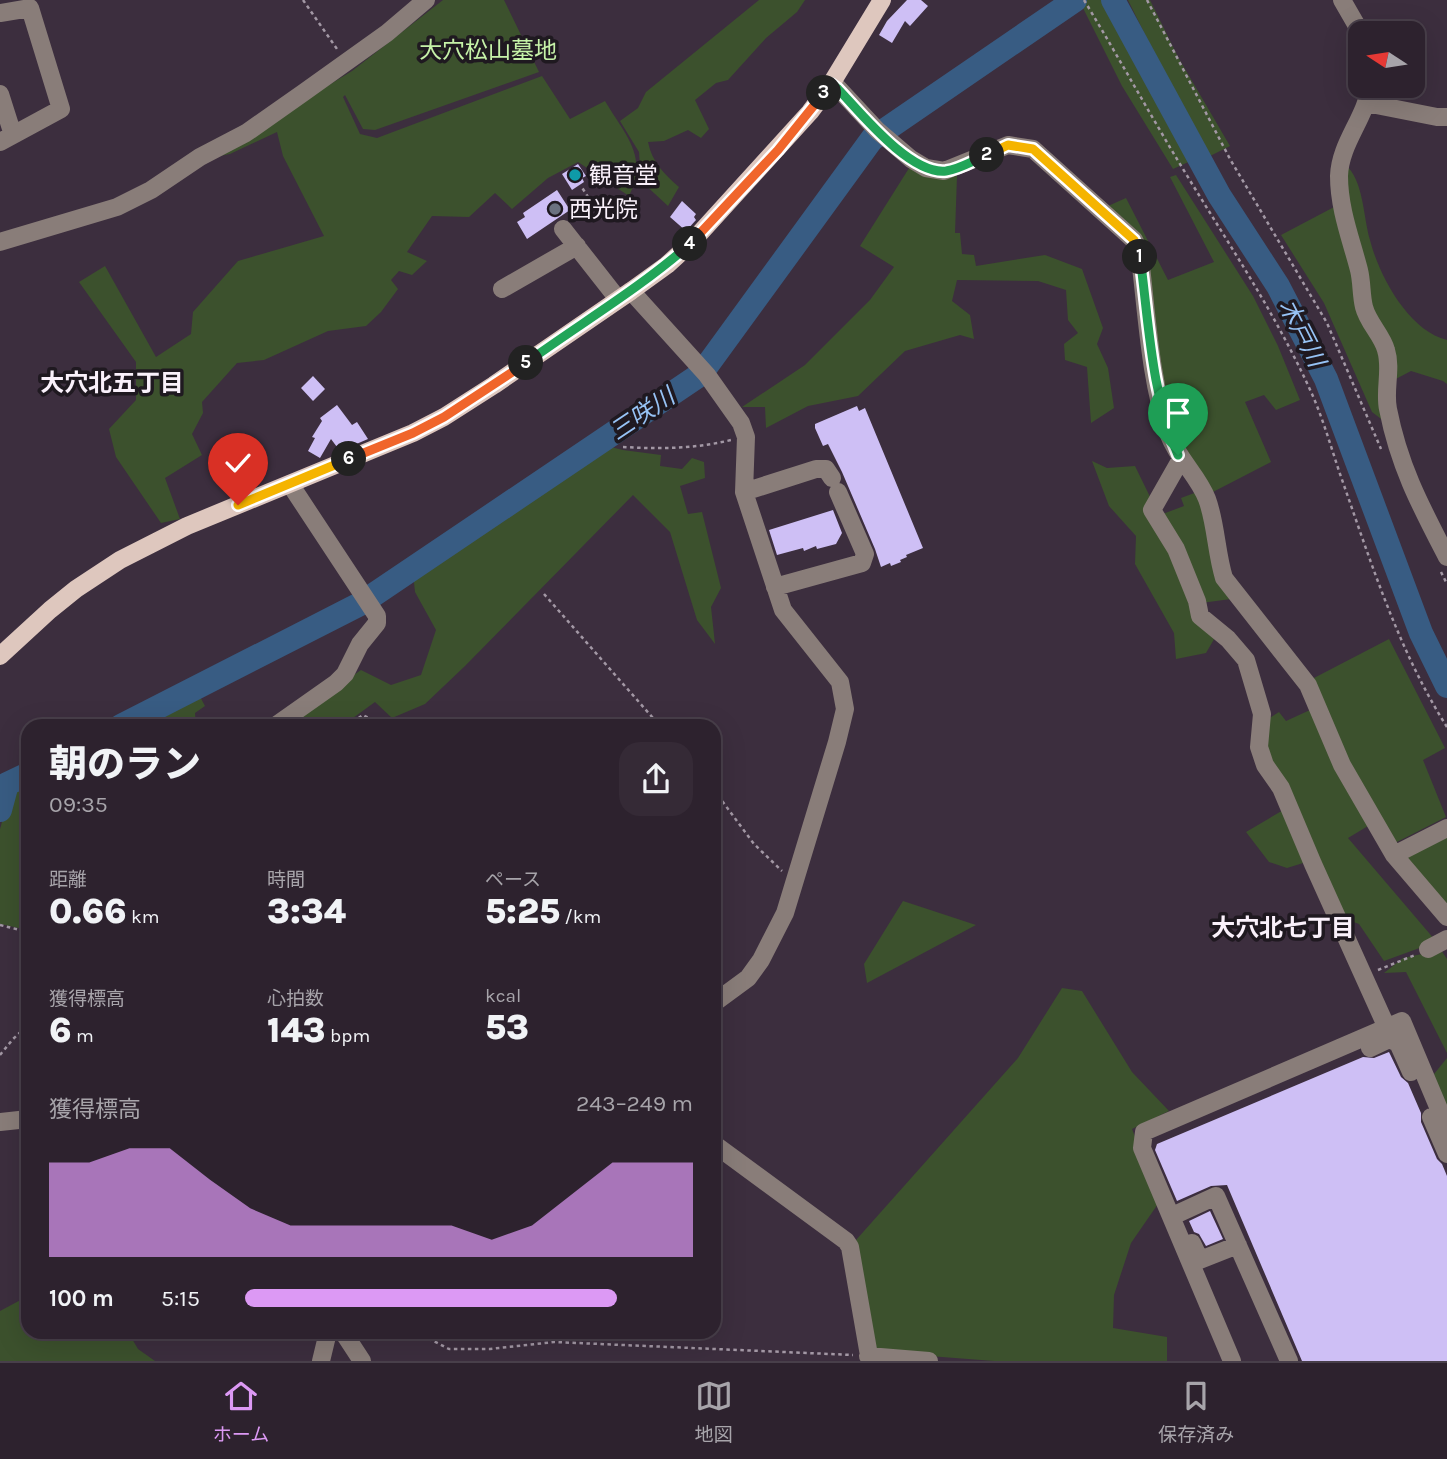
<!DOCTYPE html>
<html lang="ja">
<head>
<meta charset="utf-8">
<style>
  :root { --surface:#2d222e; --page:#352a36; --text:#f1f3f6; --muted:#a7a4aa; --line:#483f4a; --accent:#dc99f4 }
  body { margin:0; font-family:Karla,"Noto Sans JP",sans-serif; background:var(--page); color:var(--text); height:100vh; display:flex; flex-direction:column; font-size:26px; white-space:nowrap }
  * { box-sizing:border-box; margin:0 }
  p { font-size:23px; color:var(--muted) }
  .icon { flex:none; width:38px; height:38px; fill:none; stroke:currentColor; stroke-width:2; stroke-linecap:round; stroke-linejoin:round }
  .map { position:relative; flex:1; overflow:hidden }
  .side { position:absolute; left:21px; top:719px; width:700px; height:620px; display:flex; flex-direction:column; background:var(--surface); border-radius:21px; box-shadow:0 7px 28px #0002,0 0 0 2px var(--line) }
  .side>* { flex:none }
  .needle { width:46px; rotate:282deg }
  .tools { position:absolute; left:1348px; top:21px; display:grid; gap:14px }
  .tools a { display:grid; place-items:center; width:77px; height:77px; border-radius:14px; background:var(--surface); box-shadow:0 7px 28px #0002,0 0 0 2px var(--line); font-size:35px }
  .pin { position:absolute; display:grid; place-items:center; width:60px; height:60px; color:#fff; margin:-72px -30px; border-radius:50% 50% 50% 0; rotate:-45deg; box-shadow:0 0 7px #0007 }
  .pin .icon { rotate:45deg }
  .km { position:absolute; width:35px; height:35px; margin:-18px; border-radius:50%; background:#222; color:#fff; font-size:19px; line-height:35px; text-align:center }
  .round { display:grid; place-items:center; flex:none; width:74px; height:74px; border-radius:21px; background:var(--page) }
  .summary { display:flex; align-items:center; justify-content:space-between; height:119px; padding:0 28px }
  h1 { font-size:38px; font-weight:800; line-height:52px }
  .metrics { display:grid; grid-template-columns:repeat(3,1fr); gap:10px; height:119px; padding:7px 28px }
  .metrics div { display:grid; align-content:center }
  .metrics b { font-size:35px; font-weight:800 }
  .metrics small { font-size:19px; font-weight:400 }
  .metrics p { font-size:19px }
  .chart { height:196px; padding:14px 28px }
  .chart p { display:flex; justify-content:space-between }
  .chart svg { width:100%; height:126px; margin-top:7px; fill:var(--accent); opacity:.7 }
  ul { padding:0 28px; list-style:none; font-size:23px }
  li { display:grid; grid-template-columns:112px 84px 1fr; align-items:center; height:52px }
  li i { height:18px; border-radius:9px; background:var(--accent) }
  .tab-bar { display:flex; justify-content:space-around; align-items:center; height:98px; border-top:2px solid var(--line); background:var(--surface); font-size:19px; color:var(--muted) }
  .tab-bar a { display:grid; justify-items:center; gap:4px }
  .tab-bar .selected { color:var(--accent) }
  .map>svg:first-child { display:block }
</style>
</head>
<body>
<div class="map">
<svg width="1447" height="1361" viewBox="0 0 1447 1361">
  <rect width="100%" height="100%" fill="#3c2e3e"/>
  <path fill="#3c512d" d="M443,0H504L539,72L375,130L363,129L345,95L343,97L360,134L377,138L542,76L570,119L605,101C625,135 649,156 629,196L578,162L548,178L512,209L495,193L469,217L432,216L407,252L427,261L412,275L399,271L391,280L398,289L381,312L366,326L328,331L264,360L237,363L202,402L203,413L192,434L202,455L165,478L180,519L161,523L116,457L109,429L136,400V362L79,282L105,266L156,357L191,334L193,312L238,261L324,236L283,156L277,132L230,154L209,158L352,71Z
    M759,0H805L797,12L766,38L728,80L716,83L695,100L709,129L701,138L688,130L664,141L648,142C652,162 664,174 679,187L668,206L641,181L639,152L620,121L638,108L646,92Z
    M1087,0H1114L1195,159L1173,169L1122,86L1081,4Z
    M1128,0H1150L1178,57L1230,146L1206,158Z
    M1345,164C1364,181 1363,216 1370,240C1379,276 1409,331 1447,340V384L1443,381L1411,371L1392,381L1346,207Z
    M911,165L935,177L957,176L955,233H960L962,254L974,255L976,266L1045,255L1082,269L1103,328L1097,344L1108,368L1114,408L1091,423L1087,367L1065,360L1064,344L1078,333L1068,320L1066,290L1038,281L957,280L952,301L970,315L974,339L960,335L905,351L858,396L808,406L766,428L765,407H742L805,365L870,300L894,267L860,246Z
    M1176,175L1253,296L1278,346L1300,400L1276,410L1264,395L1245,402L1271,462L1211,493L1174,431L1164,390L1144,250L1108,206L1126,198L1168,280L1214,262L1170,177Z
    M1336,206L1380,352L1385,422L1372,412L1324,303L1281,235Z
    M607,446L623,450L661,455L660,466L682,469L692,458L704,462L705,478L680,486L688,514L702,512L721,588L711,607L715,644L697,620L670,532L633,495L465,666L425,704L392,718L375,702L342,726H280L361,670L391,685L421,675L436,630L415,592L413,573Z
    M1092,461L1107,468L1135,466L1217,634L1206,653L1176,659L1174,633L1135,564L1136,536L1109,506Z
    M1197,492L1231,599L1201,603L1160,515L1184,506L1181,498Z
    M1389,639L1445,748L1423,760L1446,817L1393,844L1346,763L1312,679Z
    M198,693L205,706L195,713L196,726H136Z
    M1310,710L1368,826L1348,838L1435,940L1425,946L1384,961L1359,924L1340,917L1316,859L1287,868L1269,862L1246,832L1285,809L1268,765L1265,721L1279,712L1286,721Z
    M28,783V930L0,924V829L10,793Z
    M1447,835V912L1401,859Z
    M903,901L976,925L867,983L864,964Z
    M1441,950L1447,959V1053L1406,972L1384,973L1403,958Z
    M1062,988L1082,991L1132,1072L1169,1111L1132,1129L1160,1201L1131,1243L1114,1295L1113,1328L1167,1337V1361H994L877,1352L856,1240L1018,1058Z
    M1447,1058V1119L1430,1079Z
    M28,1296V1332H128L138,1349L155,1361H0V1311Z"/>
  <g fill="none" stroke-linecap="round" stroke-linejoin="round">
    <path stroke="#385c83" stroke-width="24" d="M1113,0L1219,195L1278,286L1326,379L1421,633L1447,686
      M121,726L360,604L701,374L872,139L1075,0
      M0,810L7,784L28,774"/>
  </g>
  <path fill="#cebff5" d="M907,0H921L928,6L910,26L905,21L892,43L879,35L887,21Z
    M578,164L586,176L582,178L584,182L572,190L562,174Z
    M557,190L570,210L527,239L517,222L525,217L523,213Z
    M682,201L696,214L694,217L696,220L686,231L670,217Z
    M313,376L325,389L313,401L301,388Z
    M337,405L352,425L357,422L368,439L340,451L331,439L320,458L308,451L315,438L312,437L322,421L320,418Z
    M857,406L859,411L865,408L923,548L906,555L907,557L900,560L901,562L891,566L890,563L881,567L875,549L842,472L828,444L823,446L815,428V424Z
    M833,510L842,533L836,544L817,549L816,546L804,551L803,548L777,555L769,530Z
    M1389,1052L1401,1077L1408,1083L1421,1113V1122L1437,1159L1442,1164L1447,1176V1361H1302L1227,1185L1211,1186L1177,1201L1155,1150L1157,1144L1363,1057L1374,1058Z
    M1210,1211L1223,1239L1206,1246L1199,1234L1194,1232L1189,1221Z"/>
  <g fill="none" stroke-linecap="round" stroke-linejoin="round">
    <path stroke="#a398a5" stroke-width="2.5" stroke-dasharray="3.5 3.5" stroke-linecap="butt" d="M303,0L337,49
      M1084,0C1118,56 1149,113 1183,169C1229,245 1275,312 1312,394C1323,419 1331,447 1340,474C1370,559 1398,650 1447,727
      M1147,0L1230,159L1327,323L1381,449
      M571,216L590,200L581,186
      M623,447C660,449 694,449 731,440
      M1441,572L1447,584
      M544,594L660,726
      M347,726L363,715L374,721L378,726
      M714,790L754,844L782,871
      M0,925L28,932
      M1378,970L1415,955
      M0,1055L13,1039L28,1025
      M416,1332L449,1349H490L554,1342L853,1355"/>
    <path stroke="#897d79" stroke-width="18" d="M1342,0L1361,33
      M0,13L30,8L61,109L0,142
      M831,84L838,88L877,130L911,159L926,168L944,171L1008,145L1033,149L1134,240L1139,250C1147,311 1149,377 1169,435C1178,459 1198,476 1207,499C1216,523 1216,552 1224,578L1308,685L1342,765L1394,855L1447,917
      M1370,86C1366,118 1340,143 1339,176C1339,209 1351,239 1359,270C1362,282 1361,295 1364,307C1368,323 1382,335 1386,350C1392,369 1384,390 1388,409C1399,466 1421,507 1447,557
      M0,94L13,135
      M1366,103L1437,117H1447
      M563,229L614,294
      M0,242L117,207L151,190L200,157L246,133L303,93L387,33L426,0
      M502,289L577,246
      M631,291L707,375L741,423L746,437L744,492L783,610L840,682L845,709L837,742L785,913L761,960L748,978L714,1003
      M1181,459L1152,510L1176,549L1197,601L1200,616L1228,639L1246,660L1262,714L1259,747L1265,765L1281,788L1313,864L1387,1028
      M744,492L816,469H826L832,478
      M775,587L862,563L865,554L838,492
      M275,726L336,683L345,674L360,644L377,623V616L290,484
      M1394,855L1447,828
      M1428,949L1447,939
      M1370,1048L1389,1039L1398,1043L1411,1072
      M1431,1117L1447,1154
      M0,1122L28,1119
      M714,1144L846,1241L850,1247L870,1361
      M1179,1213L1216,1196L1289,1361
      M1192,1243L1200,1260L1238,1245
      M343,1332L362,1361
      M868,1356L929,1361
      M321,1361L328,1332
      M1232,1361L1142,1148L1144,1132L1402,1021L1447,1128"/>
    <path stroke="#dec7be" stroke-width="18" d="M0,656L50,610L76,589L120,560L187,526L413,433L444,417L494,385L631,291L667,265L690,244L810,112L831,84L882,0"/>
  </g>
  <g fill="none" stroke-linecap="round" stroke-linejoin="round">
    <defs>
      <path id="split-1" d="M1140,257C1149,323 1151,393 1178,455"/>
      <path id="split-2" d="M987,155L1008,145L1033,149L1134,240L1140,257"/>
      <path id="split-3" d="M824,93L831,84L838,89C860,112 910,175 946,171C960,169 974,160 987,155"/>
      <path id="split-4" d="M690,244L778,150L824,93"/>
      <path id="split-5" d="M526,363C581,323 639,289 690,244"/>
      <path id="split-6" d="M349,459L413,433L444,417L526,363"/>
      <path id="split-7" d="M238,505L349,459"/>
    </defs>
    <use href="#split-1" stroke="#fff" stroke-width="14"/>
    <use href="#split-2" stroke="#fff" stroke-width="14"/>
    <use href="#split-3" stroke="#fff" stroke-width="14"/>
    <use href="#split-4" stroke="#fff" stroke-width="14"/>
    <use href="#split-5" stroke="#fff" stroke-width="14"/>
    <use href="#split-6" stroke="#fff" stroke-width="14"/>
    <use href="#split-7" stroke="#fff" stroke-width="14"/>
    <use href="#split-1" stroke="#22a559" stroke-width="9"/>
    <use href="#split-2" stroke="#f5b400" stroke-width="9"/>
    <use href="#split-3" stroke="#22a559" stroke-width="9"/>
    <use href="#split-4" stroke="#f0652b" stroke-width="9"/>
    <use href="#split-5" stroke="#22a559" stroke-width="9"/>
    <use href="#split-6" stroke="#f0652b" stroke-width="9"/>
    <use href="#split-7" stroke="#f5b400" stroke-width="9"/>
  </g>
  <circle fill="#0f9aa8" stroke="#1f1920" stroke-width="2.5" cx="575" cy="175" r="7"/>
  <circle fill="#6b7280" stroke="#1f1920" stroke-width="2.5" cx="555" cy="209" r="7"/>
  <g text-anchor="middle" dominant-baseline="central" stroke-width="7" stroke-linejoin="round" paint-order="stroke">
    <g font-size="23" fill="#c6f2a8" stroke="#1f1920">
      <text x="488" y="50">大穴松山墓地</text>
    </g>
    <g font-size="23" fill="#faf1fb" stroke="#1f1920" text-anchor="start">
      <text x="589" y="175">観音堂</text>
      <text x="569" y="209">西光院</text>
    </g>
    <g font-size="24" font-style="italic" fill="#97c3f5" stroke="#1f1920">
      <text transform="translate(1302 333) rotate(63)">木戸川</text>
      <text transform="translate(642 414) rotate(-34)">三咲川</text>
    </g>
    <g font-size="24" font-weight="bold" fill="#faf1fb" stroke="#1f1920">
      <text x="112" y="383">大穴北五丁目</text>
      <text x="1283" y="928">大穴北七丁目</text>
    </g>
  </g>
</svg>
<div class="tools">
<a><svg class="needle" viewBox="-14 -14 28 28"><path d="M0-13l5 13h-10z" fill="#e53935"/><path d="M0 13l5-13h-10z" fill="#a7a4aa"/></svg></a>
</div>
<div class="pin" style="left:1178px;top:455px;background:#1e9e55"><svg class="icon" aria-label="arrive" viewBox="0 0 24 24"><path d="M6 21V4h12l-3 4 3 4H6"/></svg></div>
<div class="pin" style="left:238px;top:505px;background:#d93025"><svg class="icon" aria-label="check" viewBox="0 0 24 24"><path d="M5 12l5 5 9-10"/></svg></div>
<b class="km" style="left:1140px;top:257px">1</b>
<b class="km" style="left:987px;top:155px">2</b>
<b class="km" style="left:824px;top:93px">3</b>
<b class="km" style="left:690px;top:244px">4</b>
<b class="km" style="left:526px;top:363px">5</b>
<b class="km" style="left:349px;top:459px">6</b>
<section class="side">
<div class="summary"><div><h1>朝のラン</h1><p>09:35</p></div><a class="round"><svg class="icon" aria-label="share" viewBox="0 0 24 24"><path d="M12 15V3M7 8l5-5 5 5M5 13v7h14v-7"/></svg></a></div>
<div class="metrics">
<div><p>距離</p><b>0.66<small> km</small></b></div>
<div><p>時間</p><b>3:34</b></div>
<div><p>ペース</p><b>5:25<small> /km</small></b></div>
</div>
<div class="metrics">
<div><p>獲得標高</p><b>6<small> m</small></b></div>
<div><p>心拍数</p><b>143<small> bpm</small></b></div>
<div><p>kcal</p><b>53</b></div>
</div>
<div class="chart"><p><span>獲得標高</span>243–249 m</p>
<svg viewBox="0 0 160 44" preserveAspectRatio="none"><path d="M0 44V11L10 11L20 6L30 6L40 17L50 27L60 33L70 33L80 33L90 33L100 33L110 38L120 33L130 22L140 11L150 11L160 11V44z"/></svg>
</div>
<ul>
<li><b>100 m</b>5:15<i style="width:83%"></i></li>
</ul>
</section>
</div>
<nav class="tab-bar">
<a class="selected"><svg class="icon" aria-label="home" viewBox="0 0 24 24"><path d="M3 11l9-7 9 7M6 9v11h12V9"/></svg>ホーム</a>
<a><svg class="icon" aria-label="map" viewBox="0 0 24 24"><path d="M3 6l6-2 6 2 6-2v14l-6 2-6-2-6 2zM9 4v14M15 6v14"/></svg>地図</a>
<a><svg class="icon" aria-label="saved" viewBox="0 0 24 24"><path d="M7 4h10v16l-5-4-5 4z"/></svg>保存済み</a>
</nav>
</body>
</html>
